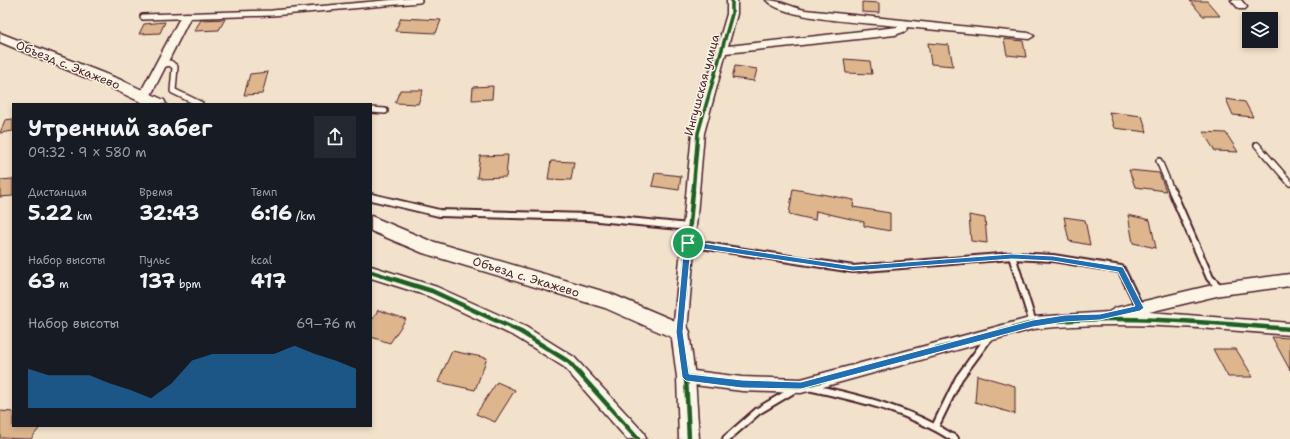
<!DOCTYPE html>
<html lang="ru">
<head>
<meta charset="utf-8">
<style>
  :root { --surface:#171b24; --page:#242831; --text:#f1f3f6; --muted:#9ea1a6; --accent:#1f6fb2 }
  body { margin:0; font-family:"Shantell Sans",sans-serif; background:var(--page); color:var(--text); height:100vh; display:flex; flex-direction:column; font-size:15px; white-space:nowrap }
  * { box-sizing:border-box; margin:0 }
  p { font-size:13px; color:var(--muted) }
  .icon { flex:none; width:22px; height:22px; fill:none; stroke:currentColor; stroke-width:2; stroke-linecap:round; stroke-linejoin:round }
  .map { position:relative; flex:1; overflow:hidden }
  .panel { position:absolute; left:12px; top:103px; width:360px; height:324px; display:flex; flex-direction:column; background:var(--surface); border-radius:0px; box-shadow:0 2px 6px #0003 }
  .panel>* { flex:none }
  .tools { position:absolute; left:1242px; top:12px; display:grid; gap:8px }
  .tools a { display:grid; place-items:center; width:36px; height:36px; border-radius:0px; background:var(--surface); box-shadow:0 2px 6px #0003; font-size:20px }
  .pin { position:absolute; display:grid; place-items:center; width:34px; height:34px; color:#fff; margin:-17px; border:2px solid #fff; border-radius:50%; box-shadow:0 1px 4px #0007 }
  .round { display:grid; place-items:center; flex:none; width:42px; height:42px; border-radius:0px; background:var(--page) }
  .summary { display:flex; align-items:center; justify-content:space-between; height:68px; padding:0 16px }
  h1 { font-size:22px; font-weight:700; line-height:30px }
  .stats { display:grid; grid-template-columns:repeat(3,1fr); gap:6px; height:68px; padding:4px 16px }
  .stats div { display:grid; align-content:center }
  .stats b { font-size:20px; font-weight:700 }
  .stats small { font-size:11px; font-weight:400 }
  .stats p { font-size:11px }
  .chart { height:112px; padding:8px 16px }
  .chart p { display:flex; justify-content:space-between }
  .chart svg { width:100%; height:72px; margin-top:4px; fill:var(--accent); opacity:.7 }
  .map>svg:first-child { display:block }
</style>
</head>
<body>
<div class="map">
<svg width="1290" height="439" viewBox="0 0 1290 439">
  <rect width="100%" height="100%" fill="#f3e2cb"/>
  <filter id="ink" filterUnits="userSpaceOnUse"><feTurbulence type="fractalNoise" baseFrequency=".025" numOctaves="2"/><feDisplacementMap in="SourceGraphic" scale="8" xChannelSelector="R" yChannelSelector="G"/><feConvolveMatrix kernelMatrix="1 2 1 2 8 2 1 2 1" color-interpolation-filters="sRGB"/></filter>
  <g filter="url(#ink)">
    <path fill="#ddb68e" stroke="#4a1f2b" d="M1190,1H1207L1220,16H1203Z
      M862,2L879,3V13L862,12Z
      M401,18L441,20L436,33L395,31Z
      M225,19L219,30L194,31L201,20Z
      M165,22L160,33L139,34L144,24Z
      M1004,39L1023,41L1026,57L1007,55Z
      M928,43L949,45L953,66L931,64Z
      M844,59L870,61L872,74L846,73Z
      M735,66L757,69L754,81L732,78Z
      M268,72L262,94L244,95L250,74Z
      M493,86L492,99L472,100L473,87Z
      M400,90H423L418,104L395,103Z
      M1226,99L1245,102L1253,117L1233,115Z
      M1109,112L1142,116L1147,132L1114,128Z
      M13,119V131L0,133L5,120Z
      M1203,132L1226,133L1238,152L1215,151Z
      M508,155L506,177L477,178L480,156Z
      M551,161L574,162L571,180L548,179Z
      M1129,170L1159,173L1166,191L1135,187Z
      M655,173L681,176L679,190L652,186Z
      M13,179V196L0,197V180Z
      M793,189L854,200L853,207L890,213V231L864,226V222L816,211L815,220L789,214Z
      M969,215L985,218L987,243L971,241Z
      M1128,215L1150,220L1156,248L1133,243Z
      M1064,217L1085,220L1090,245L1069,241Z
      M378,310L406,319L390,343L371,337V322Z
      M1272,337L1290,338V370Z
      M1213,349H1236L1253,377H1228Z
      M452,351L487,358L475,390L438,382Z
      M977,375L1015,386V414L975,402Z
      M497,382L515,390L495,422L476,414Z
      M0,411L13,412V426H41L31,439L0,438Z"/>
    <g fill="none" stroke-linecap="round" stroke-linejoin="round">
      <defs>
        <path id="service-far1" d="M143,17L272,13L419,0
          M161,65L170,63L175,67L173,91L200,104
          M371,110L385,111
          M1257,145L1290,183
          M1159,161L1172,192"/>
        <path id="service" d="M1172,191L1210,278L1221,289
          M371,197L439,213L588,217L689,227
          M688,243L853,269L1012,256L1053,258L1121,269L1140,308
          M1012,256L1033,323
          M808,387C860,398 910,410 955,439
          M936,425L959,378L990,336
          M726,439L758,411L795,389"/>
        <path id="minor" d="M727,0H737V14L728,46L897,27L898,26C870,23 783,20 766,0C780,0 791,7 805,10L1029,33L1034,36L1029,39L907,27L906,31L895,35L726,53L704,133L687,332L685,337L680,338L675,337L673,332L692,133L727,14Z
          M1231,0H1241L1247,7L1245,9H1239Z
          M186,13L191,16L150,97L144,101L140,100L138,97L181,16Z
          M371,266L437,287L526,327L574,357L644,433L646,439H627L564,367L516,337L428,296L371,278Z
          M1290,274V286L1221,295L1149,312L1290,323V335C1204,328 1119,320 1033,329L801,393L742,391L686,384L681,382L678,377L681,372L686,370L742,377L801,379L1033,317L1109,312L1115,308L1221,283Z"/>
        <path id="tertiary" d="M680,324L686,326L689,332L695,377L699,439H679L677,377L671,332L674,326Z"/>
        <path id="secondary" d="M0,33L121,80L164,100L166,104H145L111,88L0,42Z
          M371,216L428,240L609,293L687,326L690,332L687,338L680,341L605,308L423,253L371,231Z"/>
      </defs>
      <use href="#service-far1" stroke="#4a1f2b" stroke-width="8"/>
      <use href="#service" stroke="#4a1f2b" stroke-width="10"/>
      <use href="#minor" stroke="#4a1f2b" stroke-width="3"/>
      <use href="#tertiary" stroke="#4a1f2b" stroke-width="3"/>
      <use href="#secondary" stroke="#4a1f2b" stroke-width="3"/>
      <use href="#service-far1" stroke="#fcf5e5" stroke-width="5"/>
      <use href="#service" stroke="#fcf5e5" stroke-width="6"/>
      <use href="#minor" fill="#fcf5e5" fill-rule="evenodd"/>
      <use href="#tertiary" fill="#fcf5e5" fill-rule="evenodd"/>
      <use href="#secondary" fill="#fcf5e5" fill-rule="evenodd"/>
      <defs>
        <path id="cycleway-far1" d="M693,192L698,133L732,14V0"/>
        <path id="cycleway" d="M371,272L432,291L521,332L569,362L638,439
          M686,377L742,384L801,386L1033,323C1119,314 1204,322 1290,329
          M689,439L686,377L680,332L693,191"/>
      </defs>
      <use href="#cycleway-far1" stroke="#fcf5e5" stroke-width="5.5"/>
      <use href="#cycleway" stroke="#fcf5e5" stroke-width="7"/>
      <use href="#cycleway-far1" stroke="#1b5e20" stroke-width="3.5"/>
      <use href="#cycleway" stroke="#1b5e20" stroke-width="4.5"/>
    </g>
  </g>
  <path fill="#1f6fb2" stroke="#fff" fill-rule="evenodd" d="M688,241L853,266L1012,254L1053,256L1123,267L1144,308L1140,311L1100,320L1065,322L1033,327L801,389L742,388L686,381L682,377L676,332L684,243ZM691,247L853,271L1012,259L1053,261L1118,272L1135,306L1100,314L1065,315L1033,320L801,382L742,380L689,374L683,332Z"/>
  <g text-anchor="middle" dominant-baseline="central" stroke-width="3" stroke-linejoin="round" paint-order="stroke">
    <g font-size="12" fill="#4a1f2b" stroke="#fcf5e5">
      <text transform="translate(68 65) rotate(22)">Объезд с. Экажево</text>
      <text transform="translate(702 85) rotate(-75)">Ингушская улица</text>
      <text transform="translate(526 277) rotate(17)">Объезд с. Экажево</text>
    </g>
  </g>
</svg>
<div class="tools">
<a><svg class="icon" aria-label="layers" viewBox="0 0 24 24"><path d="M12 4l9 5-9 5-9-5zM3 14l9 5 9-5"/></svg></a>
</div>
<div class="pin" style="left:688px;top:243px;background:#1e9e55"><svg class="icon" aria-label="arrive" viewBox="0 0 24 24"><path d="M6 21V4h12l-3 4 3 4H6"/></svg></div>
<section class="panel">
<div class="summary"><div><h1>Утренний забег</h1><p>09:32 · 9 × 580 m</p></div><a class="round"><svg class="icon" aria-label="share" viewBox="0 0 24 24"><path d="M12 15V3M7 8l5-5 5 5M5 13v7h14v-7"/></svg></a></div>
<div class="stats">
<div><p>Дистанция</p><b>5.22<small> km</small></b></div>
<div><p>Время</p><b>32:43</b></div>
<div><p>Темп</p><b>6:16<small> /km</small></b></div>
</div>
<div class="stats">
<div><p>Набор высоты</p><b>63<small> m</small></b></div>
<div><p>Пульс</p><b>137<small> bpm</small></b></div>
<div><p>kcal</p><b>417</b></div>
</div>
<div class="chart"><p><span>Набор высоты</span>69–76 m</p>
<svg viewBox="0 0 160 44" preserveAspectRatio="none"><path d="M0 44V20L10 24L20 24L30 24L40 29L50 33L60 38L70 29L80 15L90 11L100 11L110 11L120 11L130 6L140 11L150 15L160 20V44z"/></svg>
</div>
</section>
</div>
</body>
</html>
